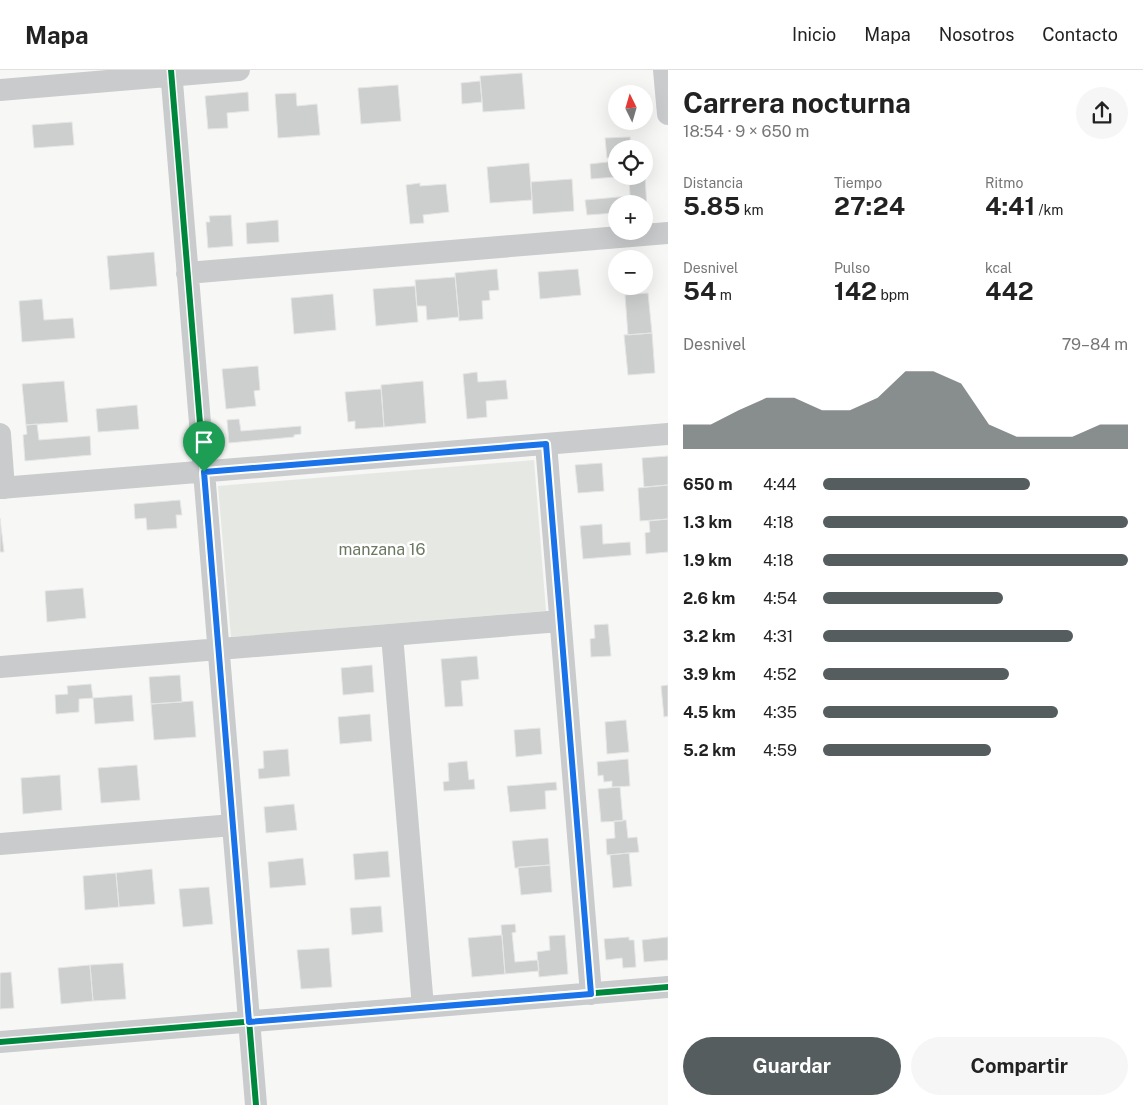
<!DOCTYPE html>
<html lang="es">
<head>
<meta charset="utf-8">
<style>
  :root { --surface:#fff; --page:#f6f6f6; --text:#222; --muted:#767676; --line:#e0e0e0; --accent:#565d5f }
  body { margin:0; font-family:"Public Sans",sans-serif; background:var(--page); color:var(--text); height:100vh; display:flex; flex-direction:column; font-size:19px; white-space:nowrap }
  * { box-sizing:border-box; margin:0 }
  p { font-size:16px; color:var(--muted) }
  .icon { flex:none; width:28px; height:28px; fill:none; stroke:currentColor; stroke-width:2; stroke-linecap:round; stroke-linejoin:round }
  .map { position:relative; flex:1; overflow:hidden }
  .side { display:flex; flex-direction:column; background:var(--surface); width:475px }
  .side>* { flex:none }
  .needle { width:32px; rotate:355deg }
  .fabs { position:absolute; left:608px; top:15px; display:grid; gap:10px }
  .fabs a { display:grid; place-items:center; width:45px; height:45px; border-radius:50%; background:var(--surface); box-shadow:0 5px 20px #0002; font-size:25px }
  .pin { position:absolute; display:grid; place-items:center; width:42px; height:42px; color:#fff; margin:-51px -21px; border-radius:50% 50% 50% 0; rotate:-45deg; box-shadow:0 0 5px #0007 }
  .pin .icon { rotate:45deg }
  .round { display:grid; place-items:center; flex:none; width:52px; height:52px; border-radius:26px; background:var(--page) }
  .head { display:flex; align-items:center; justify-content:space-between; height:85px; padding:0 15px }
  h1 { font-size:28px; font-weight:700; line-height:38px }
  .stats { display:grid; grid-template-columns:repeat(3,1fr); gap:8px; height:85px; padding:5px 15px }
  .stats div { display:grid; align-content:center }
  .stats b { font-size:25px; font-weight:700 }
  .stats small { font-size:14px; font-weight:400 }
  .stats p { font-size:14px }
  .chart { height:140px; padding:10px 15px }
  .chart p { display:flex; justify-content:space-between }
  .chart svg { width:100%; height:90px; margin-top:5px; fill:var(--accent); opacity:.7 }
  .action { display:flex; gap:10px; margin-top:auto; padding:10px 15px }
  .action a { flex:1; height:58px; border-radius:30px; background:var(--accent); color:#fff; font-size:20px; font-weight:700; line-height:58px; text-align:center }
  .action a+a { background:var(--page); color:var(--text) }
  ul { padding:0 15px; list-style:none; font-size:16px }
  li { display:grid; grid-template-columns:80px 60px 1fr; align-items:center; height:38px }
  li i { height:12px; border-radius:6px; background:var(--accent) }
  header { display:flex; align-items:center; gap:30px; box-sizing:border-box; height:70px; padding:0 25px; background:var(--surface); border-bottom:1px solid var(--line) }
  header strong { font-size:24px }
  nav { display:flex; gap:28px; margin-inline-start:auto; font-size:18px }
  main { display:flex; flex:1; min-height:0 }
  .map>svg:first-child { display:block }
</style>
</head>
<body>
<header>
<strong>Mapa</strong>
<nav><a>Inicio</a><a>Mapa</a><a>Nosotros</a><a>Contacto</a></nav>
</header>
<main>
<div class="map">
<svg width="668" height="1035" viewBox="0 0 668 1035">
  <rect width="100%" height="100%" fill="#f7f7f6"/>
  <path fill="#e6e9e3" d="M534,390L546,541L231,567L218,416Z"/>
  <path fill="#cdcfcf" stroke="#e6e6e6" d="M522,3L525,39L483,42L480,6Z
    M480,11L482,32L462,34L461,13Z
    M398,15L401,51L361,54L358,18Z
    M248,22L249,41L227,43L228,58L208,59L205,26Z
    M296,23L297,36L317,34L320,65L278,68L275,24Z
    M72,52L74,75L34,78L32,55Z
    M630,67L631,79H616V87L607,88L605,68Z
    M616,91V106H627L591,109L590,94Z
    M529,93L532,130L490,133L487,97Z
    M644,105H645L647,140L644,141V134H616V143L587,145L585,130L630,126L629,106H644Z
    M572,109L574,141L533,144L531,112Z
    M420,113V116L446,114L449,142L423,145L424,153L410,154L406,115Z
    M231,145L233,176L208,178L206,152H210L209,146Z
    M278,150L279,172L247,174L246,153Z
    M154,182L157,216L110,220L107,186Z
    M497,199L499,220L489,221L490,230L482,231L483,249L459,251L455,203Z
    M578,199L581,225L540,229L538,202Z
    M455,207L459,247L427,250L426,236H417L415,210Z
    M415,216L418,252L376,256L373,219Z
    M648,223L652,263L628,265L625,225Z
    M333,224L336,260L294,264L291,228Z
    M42,229L44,250L73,248L75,268L22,272L19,231Z
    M652,263L655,303L628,305L624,265Z
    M258,296L260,320L254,321L256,336L226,339L222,299Z
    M477,302L478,312L506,310L508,329L486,331L487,347L467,349L463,304Z
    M64,311L68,352L26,355L22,314Z
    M423,311L426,353L384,357L381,315Z
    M381,319L384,357L355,359V351L348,352L345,322Z
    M137,335L139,359L98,362L96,339Z
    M239,349L241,361L301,356V364L294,365V367L229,373L227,350Z
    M37,354L39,370L90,366L91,385L25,391L23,365L27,364L26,355Z
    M668,386V415L644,417L642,388Z
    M602,393L604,421L578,423L575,395Z
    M668,415V449L640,451L638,418Z
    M180,430L182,445H176L177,458L147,460L146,448L135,449L134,434Z
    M0,448L4,482H0Z
    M668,449V482L646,484L645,463L650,462L649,451Z
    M602,454L603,474L630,472L631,485L583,489L580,456Z
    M83,518L86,548L47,552L45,521Z
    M608,554L611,586L591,587L590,569L595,568L594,555Z
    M477,586L479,609L461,611L463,636L445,637L441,589Z
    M372,595L374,622L343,625L341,598Z
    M180,605L182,632L151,634L149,607Z
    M91,614L93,628L79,629V642L56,644L55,625L68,624L67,616Z
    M668,615V646L664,647L661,616Z
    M132,625L134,651L95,654L93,628Z
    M193,631L196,667L154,670L151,634Z
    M370,644L372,671L340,674L338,647Z
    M626,650L629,682L607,684L605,652Z
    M540,658L542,684L516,687L514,660Z
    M288,679L290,706L259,709L258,699L264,698L263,681Z
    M628,689L630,716L612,717V711L604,712L603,705L598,706L597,692Z
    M467,691L469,710L474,709L475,719L444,721L443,712L449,711L448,693Z
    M137,695L140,730L101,733L98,698Z
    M60,705L62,740L23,744L21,708Z
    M556,712L557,720L545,721L546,739L510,742L507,716Z
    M620,717L623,751L601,752L598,719Z
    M294,734L297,760L266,763L264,737Z
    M626,750L628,768L637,767L639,782L607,785L606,769L615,768L614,751Z
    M548,768L550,795L515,798L512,771Z
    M388,781L390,807L355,810L353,784Z
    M629,783L632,816L613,818L610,785Z
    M303,788L306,815L270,818L268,792Z
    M550,795L552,822L521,825L518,797Z
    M152,799L155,834L119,837L116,803Z
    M116,803L119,837L85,840L83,806Z
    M209,817L213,854L183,857L179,819Z
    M381,836L383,862L352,865L350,838Z
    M515,854L516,862L512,863L515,892L538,890L539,901L505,904L501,855Z
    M502,865L505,904L472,907L468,868Z
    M565,865L568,904L539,907L537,882L550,880L549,866Z
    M629,867V870H634L636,897L623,898L622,888L606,890L604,869Z
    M668,867V890L644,892L642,870Z
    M329,878L332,917L301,919L297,880Z
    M123,893L126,929L93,931L90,895Z
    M90,895L93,931L61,934L58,898Z
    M11,902L14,938L0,939V903Z"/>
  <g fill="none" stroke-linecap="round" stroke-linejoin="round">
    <path stroke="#c9cbcc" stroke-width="22" d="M171,0L256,1035
      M664,0L668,44
      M0,20L239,0
      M187,203L668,163
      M0,364L4,418
      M546,374L591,924
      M0,418L668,364
      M392,565L423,937
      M0,597L560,551
      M0,774L233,755
      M0,972L668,917"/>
    <defs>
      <path id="cycleway" d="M171,0L256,1035
        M0,972L668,917"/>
    </defs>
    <use href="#cycleway" stroke="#fff" stroke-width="9"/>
    <use href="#cycleway" stroke="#00873e" stroke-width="6"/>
  </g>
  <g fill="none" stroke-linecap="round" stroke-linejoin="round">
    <defs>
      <path id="route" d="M546,374L591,924L249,952L204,402Z"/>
    </defs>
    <use href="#route" stroke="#fff" stroke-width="10"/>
    <use href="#route" stroke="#1a73e8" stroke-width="6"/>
  </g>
  <g text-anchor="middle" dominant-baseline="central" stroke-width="5" stroke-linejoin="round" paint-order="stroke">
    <g font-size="16" fill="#6b7861" stroke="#fff">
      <text x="382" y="479">manzana 16</text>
    </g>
  </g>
</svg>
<div class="fabs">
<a><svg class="needle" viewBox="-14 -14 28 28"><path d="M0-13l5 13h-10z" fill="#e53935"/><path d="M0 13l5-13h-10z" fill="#767676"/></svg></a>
<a><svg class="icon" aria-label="locate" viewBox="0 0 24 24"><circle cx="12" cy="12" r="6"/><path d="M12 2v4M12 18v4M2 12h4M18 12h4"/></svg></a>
<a>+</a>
<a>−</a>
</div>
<div class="pin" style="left:204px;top:402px;background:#1e9e55"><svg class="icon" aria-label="arrive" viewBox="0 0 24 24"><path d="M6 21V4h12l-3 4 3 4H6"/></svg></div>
</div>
<section class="side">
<div class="head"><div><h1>Carrera nocturna</h1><p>18:54 · 9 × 650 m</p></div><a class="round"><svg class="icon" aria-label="share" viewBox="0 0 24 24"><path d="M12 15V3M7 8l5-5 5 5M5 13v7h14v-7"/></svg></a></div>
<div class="stats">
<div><p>Distancia</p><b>5.85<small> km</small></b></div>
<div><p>Tiempo</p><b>27:24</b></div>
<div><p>Ritmo</p><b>4:41<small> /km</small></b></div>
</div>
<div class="stats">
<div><p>Desnivel</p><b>54<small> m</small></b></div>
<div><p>Pulso</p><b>142<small> bpm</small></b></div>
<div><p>kcal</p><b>442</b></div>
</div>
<div class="chart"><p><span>Desnivel</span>79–84 m</p>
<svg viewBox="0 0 160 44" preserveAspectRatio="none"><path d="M0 44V32L10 32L20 25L30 19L40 19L50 25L60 25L70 19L80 6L90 6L100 12L110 32L120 38L130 38L140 38L150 32L160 32V44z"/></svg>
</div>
<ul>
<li><b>650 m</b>4:44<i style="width:68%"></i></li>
<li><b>1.3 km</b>4:18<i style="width:100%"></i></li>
<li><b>1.9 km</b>4:18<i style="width:100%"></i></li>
<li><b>2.6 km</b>4:54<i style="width:59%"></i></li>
<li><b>3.2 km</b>4:31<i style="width:82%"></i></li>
<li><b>3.9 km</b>4:52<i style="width:61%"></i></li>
<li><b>4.5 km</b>4:35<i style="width:77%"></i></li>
<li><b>5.2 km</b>4:59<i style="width:55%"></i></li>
</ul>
<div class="action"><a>Guardar</a><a>Compartir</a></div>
</section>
</main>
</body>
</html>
